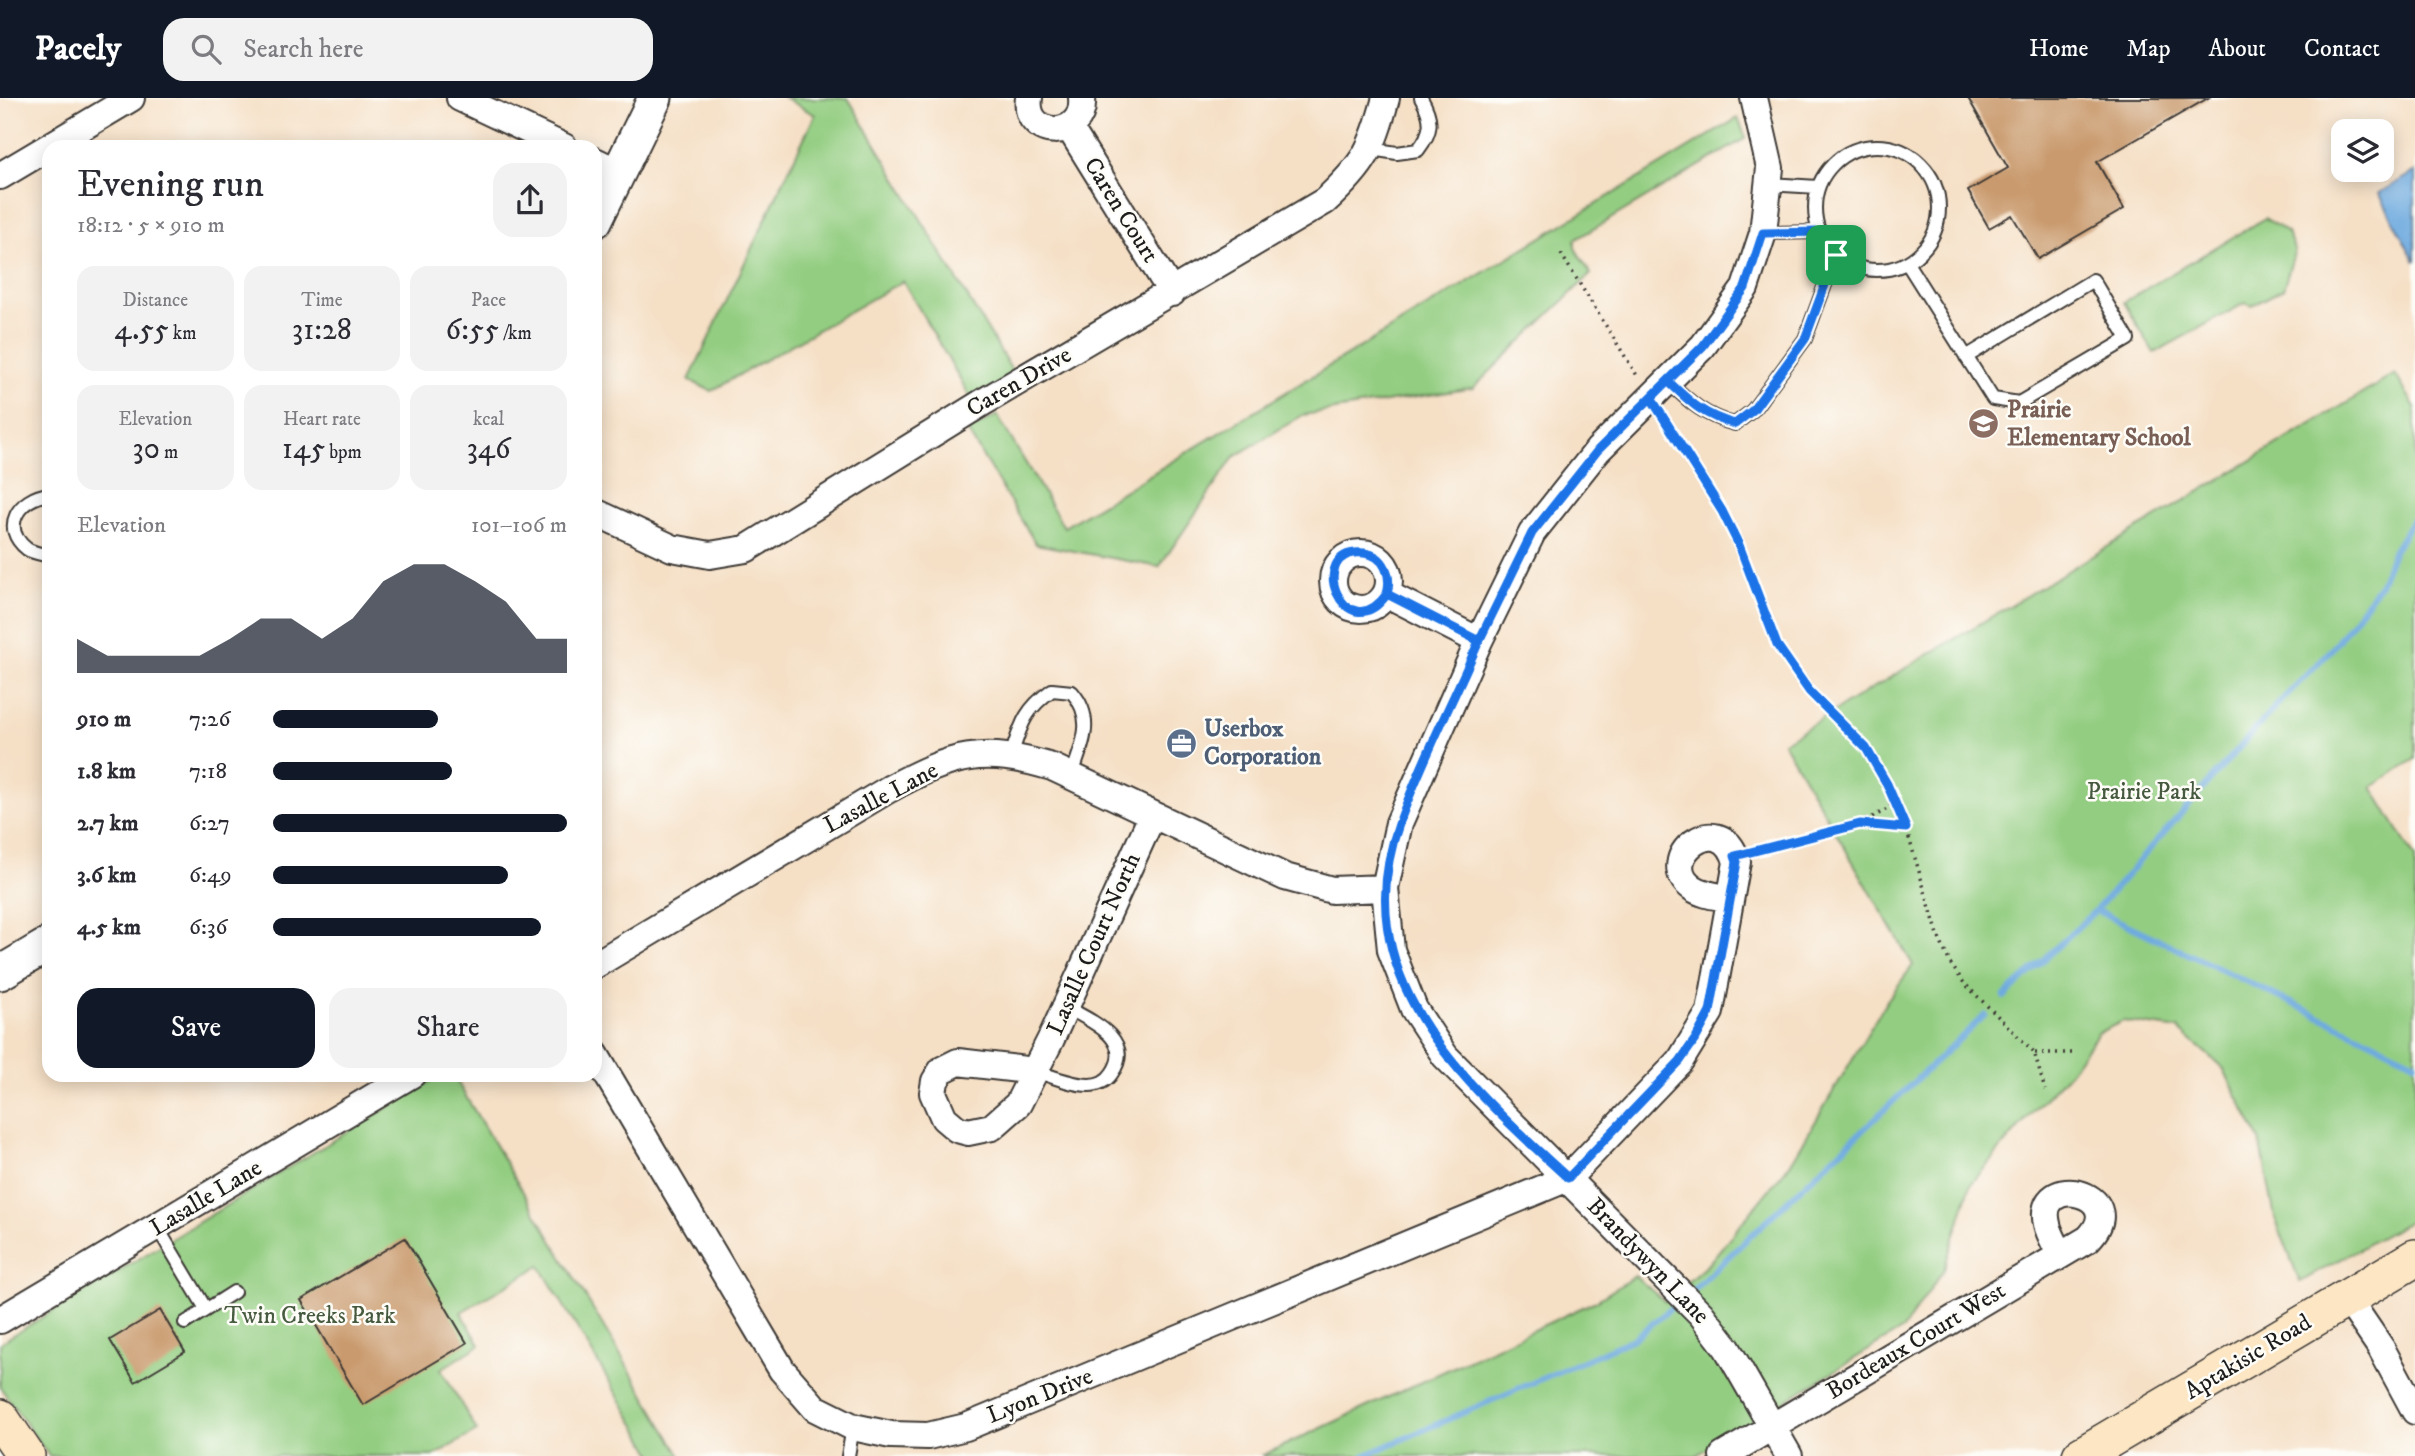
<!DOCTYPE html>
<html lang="en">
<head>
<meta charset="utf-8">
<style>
  :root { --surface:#fff; --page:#f2f2f3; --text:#2b2b33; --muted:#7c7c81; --accent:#111827 }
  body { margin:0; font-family:"IM FELL DW Pica",serif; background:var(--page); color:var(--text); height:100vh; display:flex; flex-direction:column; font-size:26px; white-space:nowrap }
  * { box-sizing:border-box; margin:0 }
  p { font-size:23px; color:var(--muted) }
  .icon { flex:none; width:38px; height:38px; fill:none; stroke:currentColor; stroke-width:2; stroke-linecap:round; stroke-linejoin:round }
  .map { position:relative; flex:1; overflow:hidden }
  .sheet { position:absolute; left:42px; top:42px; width:560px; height:942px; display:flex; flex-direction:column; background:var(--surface); border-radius:21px; box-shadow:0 4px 18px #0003 }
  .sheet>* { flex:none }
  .tools { position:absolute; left:2331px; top:21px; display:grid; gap:14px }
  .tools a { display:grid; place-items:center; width:63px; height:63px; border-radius:14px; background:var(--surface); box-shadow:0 4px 18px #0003; font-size:35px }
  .pin { position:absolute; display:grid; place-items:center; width:60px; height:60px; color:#fff; margin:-30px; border-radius:14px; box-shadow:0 4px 10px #0006 }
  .round { display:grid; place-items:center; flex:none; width:74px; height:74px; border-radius:21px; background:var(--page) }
  .overview { display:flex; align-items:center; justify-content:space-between; height:119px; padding:0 35px }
  h1 { font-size:38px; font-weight:600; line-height:52px }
  .metrics { display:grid; grid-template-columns:repeat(3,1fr); gap:10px; height:119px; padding:7px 35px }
  .metrics div { display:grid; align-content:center; border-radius:18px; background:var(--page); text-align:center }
  .metrics b { font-size:30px; font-weight:600 }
  .metrics small { font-size:19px; font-weight:400 }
  .metrics p { font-size:19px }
  .chart { height:196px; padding:14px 35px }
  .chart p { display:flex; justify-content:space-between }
  .chart svg { width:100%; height:126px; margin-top:7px; fill:var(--accent); opacity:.7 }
  .cta { display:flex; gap:14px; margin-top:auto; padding:14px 35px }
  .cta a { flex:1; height:80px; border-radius:21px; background:var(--accent); color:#fff; font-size:28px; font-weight:600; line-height:80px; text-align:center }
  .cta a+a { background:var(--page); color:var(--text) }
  ul { padding:0 35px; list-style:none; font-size:23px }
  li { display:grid; grid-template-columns:112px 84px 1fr; align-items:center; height:52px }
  li i { height:18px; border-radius:9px; background:var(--accent) }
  header { display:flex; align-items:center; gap:42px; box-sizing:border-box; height:98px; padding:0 35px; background:var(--accent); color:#fff }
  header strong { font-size:33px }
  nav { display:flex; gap:38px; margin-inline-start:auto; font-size:24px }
  .search { width:490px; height:63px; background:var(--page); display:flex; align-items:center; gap:18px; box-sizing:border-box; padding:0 24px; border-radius:21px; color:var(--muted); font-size:26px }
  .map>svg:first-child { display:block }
</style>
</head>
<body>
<header>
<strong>Pacely</strong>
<div class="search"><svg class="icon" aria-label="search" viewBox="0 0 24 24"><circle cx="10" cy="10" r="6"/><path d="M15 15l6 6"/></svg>Search here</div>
<nav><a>Home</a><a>Map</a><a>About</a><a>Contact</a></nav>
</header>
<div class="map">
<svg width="2415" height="1358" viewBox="0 0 2415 1358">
  <rect width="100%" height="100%" fill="#fdfcf7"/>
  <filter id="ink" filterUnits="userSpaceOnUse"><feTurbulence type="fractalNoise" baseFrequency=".0143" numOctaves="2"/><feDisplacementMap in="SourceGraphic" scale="14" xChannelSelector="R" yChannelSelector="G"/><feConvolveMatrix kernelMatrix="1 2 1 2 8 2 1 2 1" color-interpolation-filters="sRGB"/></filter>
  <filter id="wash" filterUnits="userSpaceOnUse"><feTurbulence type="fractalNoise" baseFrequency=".00686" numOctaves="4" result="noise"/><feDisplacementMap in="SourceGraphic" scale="28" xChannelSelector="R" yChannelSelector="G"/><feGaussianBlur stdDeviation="1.57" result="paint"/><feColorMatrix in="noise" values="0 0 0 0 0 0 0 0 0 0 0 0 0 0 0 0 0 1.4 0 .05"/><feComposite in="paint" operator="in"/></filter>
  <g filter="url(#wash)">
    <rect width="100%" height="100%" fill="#f5dfc5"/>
    <path fill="#93cd81" stroke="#58744e" stroke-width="2" d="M785,0H848L1014,276L972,302L903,183L711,293L689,282L815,17Z
      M1738,20L1746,40L1575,142V150L1591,176L1473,290L1303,317L1234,359L1159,469L1036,446L968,334L997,317L1064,429Z
      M2265,120L2287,135L2295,152L2283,191L2252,208L2245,205L2154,255L2124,204Z
      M2395,276L2415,309V661L2372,689L2415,760V1120L2300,1184L2275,1120L2260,1042L2223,970L2178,931L2123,923L2098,935L2070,974L2027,1020L1971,1086L1944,1171L1903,1231L1695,1358H1261L1596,1203L1635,1178L1665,1204L1709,1165L1791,1065L1886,904L1913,867L1783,644Z
      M441,977H453L681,1358H654L540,1168L461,1214L480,1247L441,1271L477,1333L433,1358H49L0,1289V1245Z"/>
    <path fill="#6eaadf" stroke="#45637e" stroke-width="2" d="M2415,73V164L2379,95Z"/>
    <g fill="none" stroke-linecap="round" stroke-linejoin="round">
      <path stroke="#6eaadf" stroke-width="6" d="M2096,812L2415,964
        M2004,899L2096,812L2275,609L2331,552L2379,488L2394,452L2415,418
        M1691,1194L1985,917
        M1364,1358L1633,1241L1680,1203"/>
    </g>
    <g id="blocks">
      <path fill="#c99a6d" d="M1968,0H2208L2097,64L2124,111L2038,161L2012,117L1989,130L1968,93L2008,70Z
        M405,1140L467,1245L363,1307L301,1202Z
        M160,1212L185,1254L135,1284L110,1242Z"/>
    </g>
  </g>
  <g filter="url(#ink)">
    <use href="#blocks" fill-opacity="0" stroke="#3d3935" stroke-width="2"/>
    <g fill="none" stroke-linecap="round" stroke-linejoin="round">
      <defs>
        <path id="service" d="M1815 110a62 62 0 1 1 124 0a62 62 0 1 1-124 0Z
          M1371,51L1397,55L1418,52C1433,33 1433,21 1421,0
          M1768,86L1818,89
          M1763,135L1820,134
          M1907,165L1993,301L2019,305L2128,241L2093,182L1966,259
          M1668,283C1689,304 1706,319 1735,326L1753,312L1805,241L1836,157
          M49,396C18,400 0,430 27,451C33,455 42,456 49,458
          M1011,658C1021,627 1024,612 1052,592L1072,594C1096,622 1082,647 1071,679
          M1035,973C1051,978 1072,987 1089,987C1098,987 1107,983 1112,975C1136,941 1089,922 1066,909
          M157,1129L206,1211
          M185,1225L234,1194
          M848,1358L853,1329"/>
        <path id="minor" d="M460,0L564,49
          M1029,0C1023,42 1086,43 1082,0
          M1754,0L1770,70L1763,135L1745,190L1703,248L1598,352L1532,435L1479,543L1399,725L1385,790L1391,852L1414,911L1445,958L1701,1216L1727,1250L1789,1358
          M1069,29L1172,195
          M595,63L618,74
          M0,78L131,0
          M595,414L672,450L710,457L746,451L985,303L1325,103C1365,66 1372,52 1386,0
          M1333 483a28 28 0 1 1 56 0a28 28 0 1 1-56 0Z
          M1387,496L1479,543
          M595,867L889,691C952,657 982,648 1052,669L1285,779L1332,792L1385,790
          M595,956L782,1272L815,1310L853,1329L891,1337L928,1338L966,1329L1568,1080L1680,963L1710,914L1737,764C1721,706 1652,762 1693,790C1703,797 1718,798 1730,801
          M1035,973L958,964L942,972L935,983L933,995L944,1020L957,1031L968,1034L992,1029L1018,1006L1051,941L1152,718
          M2347,1200L2381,1250L2415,1313
          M0,1222L412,976
          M1723,1358L2088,1141C2133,1095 2034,1072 2047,1126C2049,1136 2056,1147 2060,1156"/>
        <path id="tertiary" d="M595,123L655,0
          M0,875L49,846"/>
        <path id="secondary" d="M0,1320L26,1358
          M2081,1358L2415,1160"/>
      </defs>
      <use href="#service" stroke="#3d3935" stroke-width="16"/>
      <use href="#minor" stroke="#3d3935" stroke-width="30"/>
      <use href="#tertiary" stroke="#3d3935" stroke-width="37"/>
      <use href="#secondary" stroke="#3d3935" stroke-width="40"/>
      <path stroke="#3d3935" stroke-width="3.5" stroke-dasharray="2 5" stroke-linecap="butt" d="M1561,156L1638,279
        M1664,321L1722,413L1739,447L1777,547L1793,572L1809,593L1866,650L1887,686L1906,730L1939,840L1950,865L1964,885L2034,954L2045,992
        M1860,726L1889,710L1894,701
        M1757,751L1860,726L1906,730
        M2035,955H2075"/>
      <use href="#service" stroke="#fff" stroke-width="12"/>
      <use href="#minor" stroke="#fff" stroke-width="26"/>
      <use href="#tertiary" stroke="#fff" stroke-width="33"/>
      <use href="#secondary" stroke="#fce6c4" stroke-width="37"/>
    </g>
  </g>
  <g fill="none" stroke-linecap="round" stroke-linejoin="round" filter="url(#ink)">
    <defs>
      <path id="route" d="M1836,157L1820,134L1763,135L1745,190L1703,248L1598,352L1532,435L1479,543L1387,496C1392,478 1385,457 1364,455C1303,449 1345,554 1387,496L1479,543C1453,603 1422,662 1400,723C1343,878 1465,986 1568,1080L1680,963L1696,940L1710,914L1737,764L1735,758L1860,726L1906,730L1887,686L1866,650L1809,593L1777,547L1739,447L1722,413L1651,300L1668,283C1691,305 1704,318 1735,326L1753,312L1805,241L1836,157"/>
    </defs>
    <use href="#route" stroke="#fff" stroke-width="14"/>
    <use href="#route" stroke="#1a73e8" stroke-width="9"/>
  </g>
  <defs>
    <symbol id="school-disc" viewBox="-11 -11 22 22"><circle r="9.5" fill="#8d6e63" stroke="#fdfcf7"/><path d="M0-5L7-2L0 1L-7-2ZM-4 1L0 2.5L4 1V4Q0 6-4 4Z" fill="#fff"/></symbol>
    <symbol id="office-disc" viewBox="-11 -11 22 22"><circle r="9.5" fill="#5c6f8a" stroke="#fdfcf7"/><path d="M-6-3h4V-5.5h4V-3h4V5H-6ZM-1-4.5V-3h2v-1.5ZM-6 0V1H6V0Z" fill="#fff"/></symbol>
  </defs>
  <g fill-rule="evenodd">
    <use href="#school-disc" x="1966" y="308" width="35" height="35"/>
    <use href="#office-disc" x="1164" y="628" width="35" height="35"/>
  </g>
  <g text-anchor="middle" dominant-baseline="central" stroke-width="5" stroke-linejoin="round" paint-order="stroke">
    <g font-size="24" fill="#1c1c1c" stroke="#fdfcf7">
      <text transform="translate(1121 112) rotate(58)">Caren Court</text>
      <text transform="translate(1019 284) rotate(-30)">Caren Drive</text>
      <text transform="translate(881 700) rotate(-28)">Lasalle Lane</text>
      <text transform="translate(1094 846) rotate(-66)">Lasalle Court North</text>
      <text transform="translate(206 1100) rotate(-31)">Lasalle Lane</text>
      <text transform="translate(1648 1163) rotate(46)">Brandywyn Lane</text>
      <text transform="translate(1916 1243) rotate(-31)">Bordeaux Court West</text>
      <text transform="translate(2248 1259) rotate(-31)">Aptakisic Road</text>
      <text transform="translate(1040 1298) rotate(-22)">Lyon Drive</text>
    </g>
    <g font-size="24" font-weight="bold" fill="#785e54" stroke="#fdfcf7" text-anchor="start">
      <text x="2007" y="312">Prairie<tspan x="2007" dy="28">Elementary School</tspan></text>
    </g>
    <g font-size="24" font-weight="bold" fill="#4e5e75" stroke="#fdfcf7" text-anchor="start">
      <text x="1204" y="631">Userbox<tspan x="1204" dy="28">Corporation</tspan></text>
    </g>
    <g font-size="24" fill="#465a3f" stroke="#fdfcf7">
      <text x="2144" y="694">Prairie Park</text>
      <text x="310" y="1218">Twin Creeks Park</text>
    </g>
  </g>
</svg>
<div class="tools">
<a><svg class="icon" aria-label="layers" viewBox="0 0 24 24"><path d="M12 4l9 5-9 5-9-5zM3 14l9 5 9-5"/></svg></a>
</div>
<div class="pin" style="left:1836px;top:157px;background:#1e9e55"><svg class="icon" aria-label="arrive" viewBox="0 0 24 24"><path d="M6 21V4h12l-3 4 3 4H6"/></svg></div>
<section class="sheet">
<div class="overview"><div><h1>Evening run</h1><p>18:12 · 5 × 910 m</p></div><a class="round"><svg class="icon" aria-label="share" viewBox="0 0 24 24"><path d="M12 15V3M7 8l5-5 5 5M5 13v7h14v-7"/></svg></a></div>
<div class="metrics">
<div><p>Distance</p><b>4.55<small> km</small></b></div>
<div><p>Time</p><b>31:28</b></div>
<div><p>Pace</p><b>6:55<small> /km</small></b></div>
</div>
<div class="metrics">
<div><p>Elevation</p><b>30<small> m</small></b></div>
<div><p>Heart rate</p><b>145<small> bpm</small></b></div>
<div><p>kcal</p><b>346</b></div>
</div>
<div class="chart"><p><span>Elevation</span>101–106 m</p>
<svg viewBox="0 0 160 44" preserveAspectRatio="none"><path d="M0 44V32L10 38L20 38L30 38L40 38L50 32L60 25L70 25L80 32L90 25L100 12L110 6L120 6L130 12L140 19L150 32L160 32V44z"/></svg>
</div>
<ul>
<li><b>910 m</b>7:26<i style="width:56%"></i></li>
<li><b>1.8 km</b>7:18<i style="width:61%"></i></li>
<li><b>2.7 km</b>6:27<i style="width:100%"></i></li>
<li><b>3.6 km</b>6:49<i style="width:80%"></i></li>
<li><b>4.5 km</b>6:36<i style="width:91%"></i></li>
</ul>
<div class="cta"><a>Save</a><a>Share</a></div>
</section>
</div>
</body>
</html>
